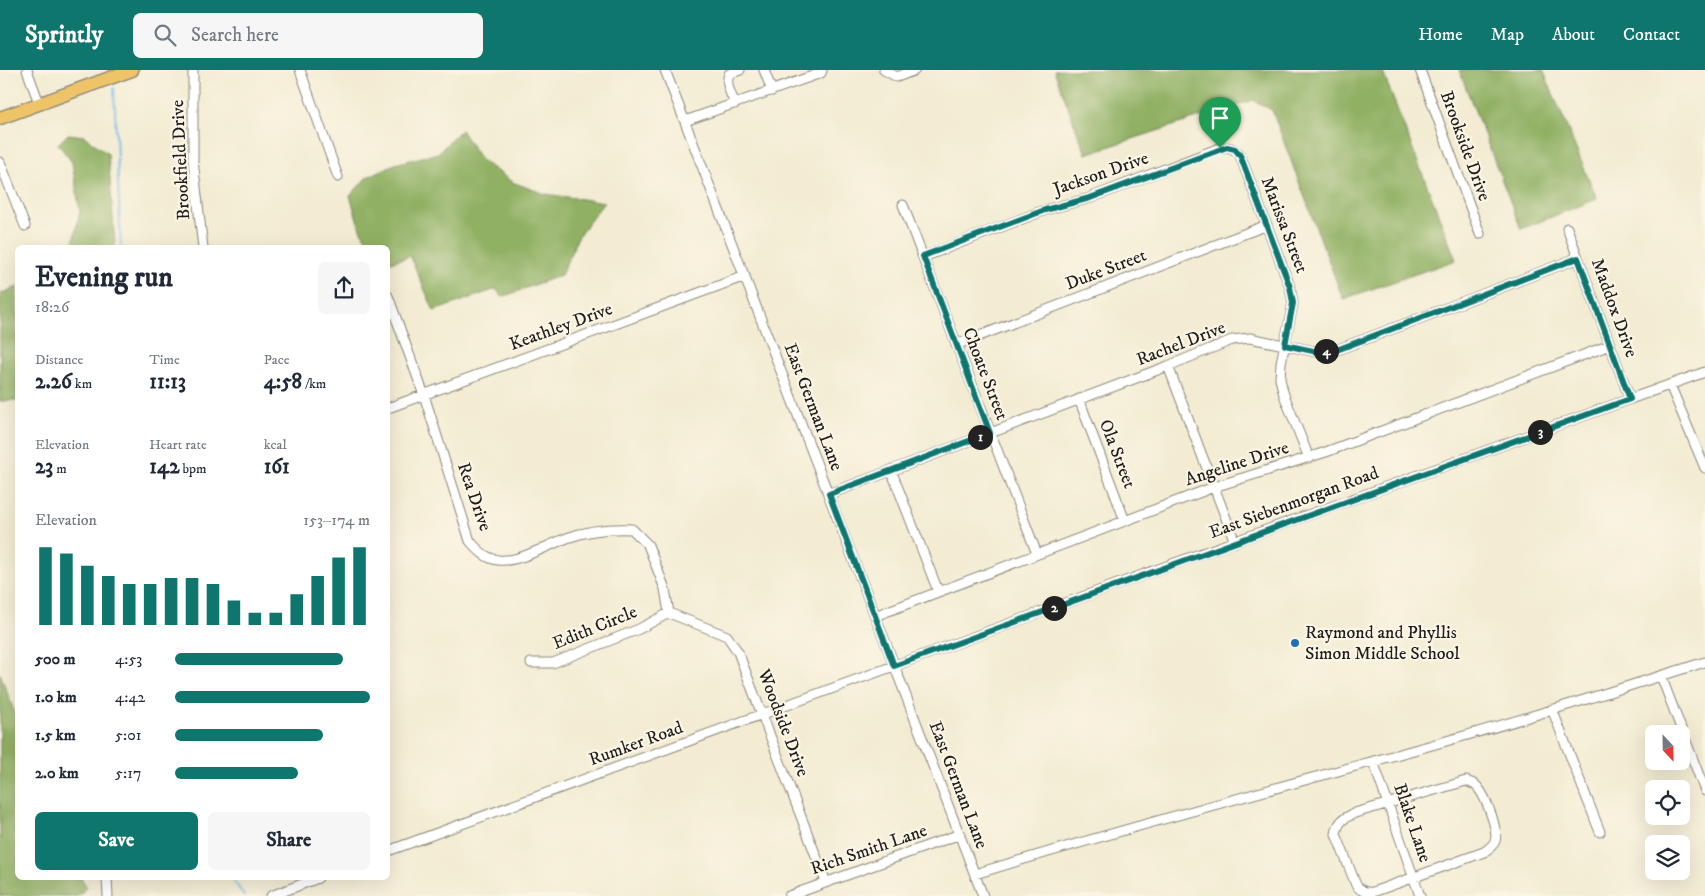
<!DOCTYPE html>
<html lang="en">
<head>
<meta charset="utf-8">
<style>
  :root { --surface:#fff; --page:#f6f6f7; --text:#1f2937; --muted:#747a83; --accent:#0f766e }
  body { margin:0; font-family:"IM FELL DW Pica",serif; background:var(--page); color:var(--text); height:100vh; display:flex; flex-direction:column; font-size:19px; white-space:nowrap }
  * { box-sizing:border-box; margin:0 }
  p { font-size:16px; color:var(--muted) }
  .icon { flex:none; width:28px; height:28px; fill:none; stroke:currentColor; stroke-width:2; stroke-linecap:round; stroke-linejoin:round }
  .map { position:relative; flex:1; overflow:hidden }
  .drawer { position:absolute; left:15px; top:175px; width:375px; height:635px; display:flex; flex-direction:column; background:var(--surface); border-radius:8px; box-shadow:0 5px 20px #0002 }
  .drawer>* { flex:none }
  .needle { width:32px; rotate:158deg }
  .fabs { position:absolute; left:1645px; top:655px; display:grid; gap:10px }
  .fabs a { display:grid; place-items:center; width:45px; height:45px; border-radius:8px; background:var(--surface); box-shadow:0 5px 20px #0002; font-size:25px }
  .pin { position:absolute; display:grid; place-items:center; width:42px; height:42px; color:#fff; margin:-51px -21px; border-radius:50% 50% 50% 0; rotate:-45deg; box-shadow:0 0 5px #0007 }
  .pin .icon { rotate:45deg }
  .km { position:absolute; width:25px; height:25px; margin:-12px; border-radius:50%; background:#222; color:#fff; font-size:14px; line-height:25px; text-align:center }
  .round { display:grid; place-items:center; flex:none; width:52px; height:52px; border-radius:8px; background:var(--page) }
  .summary { display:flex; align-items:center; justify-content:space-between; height:85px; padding:0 20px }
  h1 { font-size:28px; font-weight:700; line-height:38px }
  .stats { display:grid; grid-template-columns:repeat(3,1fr); gap:8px; height:85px; padding:5px 20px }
  .stats div { display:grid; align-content:center }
  .stats b { font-size:21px; font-weight:700 }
  .stats small { font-size:14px; font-weight:400 }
  .stats p { font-size:14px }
  .chart { height:140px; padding:10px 20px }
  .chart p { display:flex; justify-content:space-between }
  .chart svg { width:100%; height:90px; margin-top:5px; stroke:var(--accent); stroke-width:6 }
  .primary-button { display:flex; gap:10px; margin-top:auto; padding:10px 20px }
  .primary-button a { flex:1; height:58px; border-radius:8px; background:var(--accent); color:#fff; font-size:20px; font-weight:700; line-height:58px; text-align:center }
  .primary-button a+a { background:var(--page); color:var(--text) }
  ul { padding:0 20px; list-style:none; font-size:16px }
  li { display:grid; grid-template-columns:80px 60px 1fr; align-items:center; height:38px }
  li i { height:12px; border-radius:6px; background:var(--accent) }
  header { display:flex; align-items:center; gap:30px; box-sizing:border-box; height:70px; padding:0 25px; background:var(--accent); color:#fff }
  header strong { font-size:24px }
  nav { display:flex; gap:28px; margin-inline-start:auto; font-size:18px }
  .search { width:350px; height:45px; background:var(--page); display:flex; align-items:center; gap:12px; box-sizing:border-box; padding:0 18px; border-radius:8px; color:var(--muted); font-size:19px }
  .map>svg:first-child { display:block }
</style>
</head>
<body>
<header>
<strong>Sprintly</strong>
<div class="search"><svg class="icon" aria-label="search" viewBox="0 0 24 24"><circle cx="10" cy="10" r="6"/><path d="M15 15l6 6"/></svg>Search here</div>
<nav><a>Home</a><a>Map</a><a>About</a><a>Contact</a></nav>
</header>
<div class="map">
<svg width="1705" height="826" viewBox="0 0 1705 826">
  <rect width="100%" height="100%" fill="#fcf5e5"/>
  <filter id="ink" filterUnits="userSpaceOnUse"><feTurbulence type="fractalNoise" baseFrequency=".02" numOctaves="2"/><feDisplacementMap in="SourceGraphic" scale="10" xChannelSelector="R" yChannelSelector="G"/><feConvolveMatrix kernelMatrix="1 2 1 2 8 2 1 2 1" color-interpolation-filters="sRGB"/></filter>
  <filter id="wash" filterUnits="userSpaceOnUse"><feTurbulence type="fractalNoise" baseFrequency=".0096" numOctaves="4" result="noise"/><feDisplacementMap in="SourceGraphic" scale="20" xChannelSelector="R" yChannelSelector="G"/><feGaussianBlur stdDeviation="1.12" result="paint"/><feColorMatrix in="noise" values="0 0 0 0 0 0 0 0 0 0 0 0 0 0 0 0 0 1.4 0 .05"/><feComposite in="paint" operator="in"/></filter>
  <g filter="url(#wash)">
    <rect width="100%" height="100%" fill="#f3ecd3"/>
    <path fill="#90b063" stroke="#566640" d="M1054,0H1382L1456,190L1343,229L1272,40L1253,30L1086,84Z
      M1459,0H1543L1597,129L1521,159Z
      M461,60L481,90L512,112L545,124L604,132L578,167L561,205L502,227L496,219L434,241L410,186L388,193V178L371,177L360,159L350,126L367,107L395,94L438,83Z
      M68,64L84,66L108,84L115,174L114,177H72L80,142L72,92L58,74Z
      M17,217V330L0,331V224Z
      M0,603L17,649L18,808H81L87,817L78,826H0Z"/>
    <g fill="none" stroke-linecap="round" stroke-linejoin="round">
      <path stroke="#74baeb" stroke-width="2" d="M114,18L121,178
        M232,808L244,826"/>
    </g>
  </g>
  <g filter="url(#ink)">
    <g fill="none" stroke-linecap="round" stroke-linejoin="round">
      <defs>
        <path id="minor" d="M27,0L39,33
          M193,0V91L203,178
          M300,0L338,107
          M665,0L983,826
          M764,0L772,21
          M884,0L897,7L915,0
          M1420,0L1480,164
          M735,34C731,24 725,14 729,4L740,0
          M685,51L821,3L822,0
          M0,92L25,156
          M903,135L1037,484
          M1567,158L1630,329
          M923,187L1045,140L1090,128L1220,78C1229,76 1234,78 1240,85L1290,217L1293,233L1281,293L1280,309L1284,325L1309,388
          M388,226L424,325L470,471C477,479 486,489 498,490C518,493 548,475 567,468C589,460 609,458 632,459L648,475L665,519L669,543
          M956,275L1267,155
          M1168,296L1235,472
          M1670,315L1705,398
          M1079,329L1125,451
          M388,338L745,206
          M891,400L938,521
          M829,424L1168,296L1232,270L1250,268L1318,282L1334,281L1578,188
          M669,543L727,566L738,582L826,812
          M875,546L1214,417L1326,382L1610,275
          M531,593H553L639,559L669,543
          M1661,606L1705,721
          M1552,639L1600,762
          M1373,691L1420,826
          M1466,711C1472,713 1476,714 1479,719C1486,728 1499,761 1495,771C1493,776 1488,779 1484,782L1373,822C1365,823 1361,821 1356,815L1336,764C1338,751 1344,748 1355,743Z
          M388,781L1200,484L1705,302
          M975,804C1137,754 1301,712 1464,666C1545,643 1625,617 1705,592
          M107,808L108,826
          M271,826L318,808
          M789,826L960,764"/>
        <path id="highway" d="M0,48L132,0"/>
      </defs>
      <use href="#minor" stroke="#888478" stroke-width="11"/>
      <use href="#highway" stroke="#888478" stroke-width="15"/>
      <use href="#minor" stroke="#fff" stroke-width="9"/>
      <use href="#highway" stroke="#efc469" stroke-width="12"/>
    </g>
  </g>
  <g fill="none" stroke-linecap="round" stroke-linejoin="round" filter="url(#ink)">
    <defs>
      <path id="route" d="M1227,77L1235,79L1240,85L1290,217L1293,233L1285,275L1318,282L1334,281L1578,188L1630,329L894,596L829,424L990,363L923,186L1045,140L1090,128Z"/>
    </defs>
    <use href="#route" stroke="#fff" stroke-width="10"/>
    <use href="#route" stroke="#0f766e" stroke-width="6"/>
  </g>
  <circle fill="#1f6fb2" stroke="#fcf5e5" stroke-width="2" cx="1295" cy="573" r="5"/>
  <g text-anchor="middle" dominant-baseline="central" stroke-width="4.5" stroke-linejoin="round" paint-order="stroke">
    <g font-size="18" fill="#1c1c1c" stroke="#fcf5e5">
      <text transform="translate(1465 76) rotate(70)">Brookside Drive</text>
      <text transform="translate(181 90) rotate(-93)">Brookfield Drive</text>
      <text transform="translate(1101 104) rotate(-19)">Jackson Drive</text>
      <text transform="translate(1284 155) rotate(69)">Marissa Street</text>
      <text transform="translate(1106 200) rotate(-21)">Duke Street</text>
      <text transform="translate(1614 238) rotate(70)">Maddox Drive</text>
      <text transform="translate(561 257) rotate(-20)">Keathley Drive</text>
      <text transform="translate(1181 274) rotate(-21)">Rachel Drive</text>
      <text transform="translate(985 304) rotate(69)">Choate Street</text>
      <text transform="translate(813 337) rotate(69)">East German Lane</text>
      <text transform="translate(1117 384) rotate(69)">Ola Street</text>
      <text transform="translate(1237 394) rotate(-18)">Angeline Drive</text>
      <text transform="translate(474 427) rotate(71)">Rea Drive</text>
      <text transform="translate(1294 433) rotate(-20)">East Siebenmorgan Road</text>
      <text transform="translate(595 558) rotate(-22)">Edith Circle</text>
      <text transform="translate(783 653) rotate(69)">Woodside Drive</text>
      <text transform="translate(636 674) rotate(-20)">Rumker Road</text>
      <text transform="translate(958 715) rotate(69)">East German Lane</text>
      <text transform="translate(1412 753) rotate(71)">Blake Lane</text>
      <text transform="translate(869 780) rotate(-19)">Rich Smith Lane</text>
    </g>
    <g font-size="18" fill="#1c1c1c" stroke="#fcf5e5" text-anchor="start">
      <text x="1305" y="563">Raymond and Phyllis<tspan x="1305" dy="21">Simon Middle School</tspan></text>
    </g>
  </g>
</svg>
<div class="fabs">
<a><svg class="needle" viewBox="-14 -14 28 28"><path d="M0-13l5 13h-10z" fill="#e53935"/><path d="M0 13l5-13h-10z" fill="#747a83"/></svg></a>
<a><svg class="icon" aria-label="locate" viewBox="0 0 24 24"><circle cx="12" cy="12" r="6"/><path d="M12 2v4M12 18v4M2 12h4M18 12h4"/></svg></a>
<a><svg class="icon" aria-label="layers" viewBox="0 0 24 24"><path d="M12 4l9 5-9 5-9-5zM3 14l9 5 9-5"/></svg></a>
</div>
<div class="pin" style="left:1220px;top:78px;background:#1e9e55"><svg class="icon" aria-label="arrive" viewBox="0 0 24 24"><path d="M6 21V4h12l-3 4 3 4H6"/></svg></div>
<b class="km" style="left:980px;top:367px">1</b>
<b class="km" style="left:1054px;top:538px">2</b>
<b class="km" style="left:1540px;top:362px">3</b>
<b class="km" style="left:1326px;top:281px">4</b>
<section class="drawer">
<div class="summary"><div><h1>Evening run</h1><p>18:26</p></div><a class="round"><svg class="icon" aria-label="share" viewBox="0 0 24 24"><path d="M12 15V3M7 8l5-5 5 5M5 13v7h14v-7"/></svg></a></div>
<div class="stats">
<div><p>Distance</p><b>2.26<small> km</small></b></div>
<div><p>Time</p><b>11:13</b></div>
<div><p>Pace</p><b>4:58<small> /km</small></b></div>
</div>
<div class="stats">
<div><p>Elevation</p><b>23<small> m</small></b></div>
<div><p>Heart rate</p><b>142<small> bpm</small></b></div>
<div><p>kcal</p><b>161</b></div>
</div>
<div class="chart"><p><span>Elevation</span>153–174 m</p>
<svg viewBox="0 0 160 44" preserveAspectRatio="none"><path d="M5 44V6M15 44V9M25 44V15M35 44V20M45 44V24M55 44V24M65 44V21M75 44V21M85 44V24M95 44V32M105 44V38M115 44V38M125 44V29M135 44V20M145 44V11M155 44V6"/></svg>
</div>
<ul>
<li><b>500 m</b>4:53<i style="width:86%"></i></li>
<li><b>1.0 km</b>4:42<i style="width:100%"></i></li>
<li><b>1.5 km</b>5:01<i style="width:76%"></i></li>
<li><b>2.0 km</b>5:17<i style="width:63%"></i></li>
</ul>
<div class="primary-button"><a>Save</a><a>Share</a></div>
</section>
</div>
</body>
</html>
